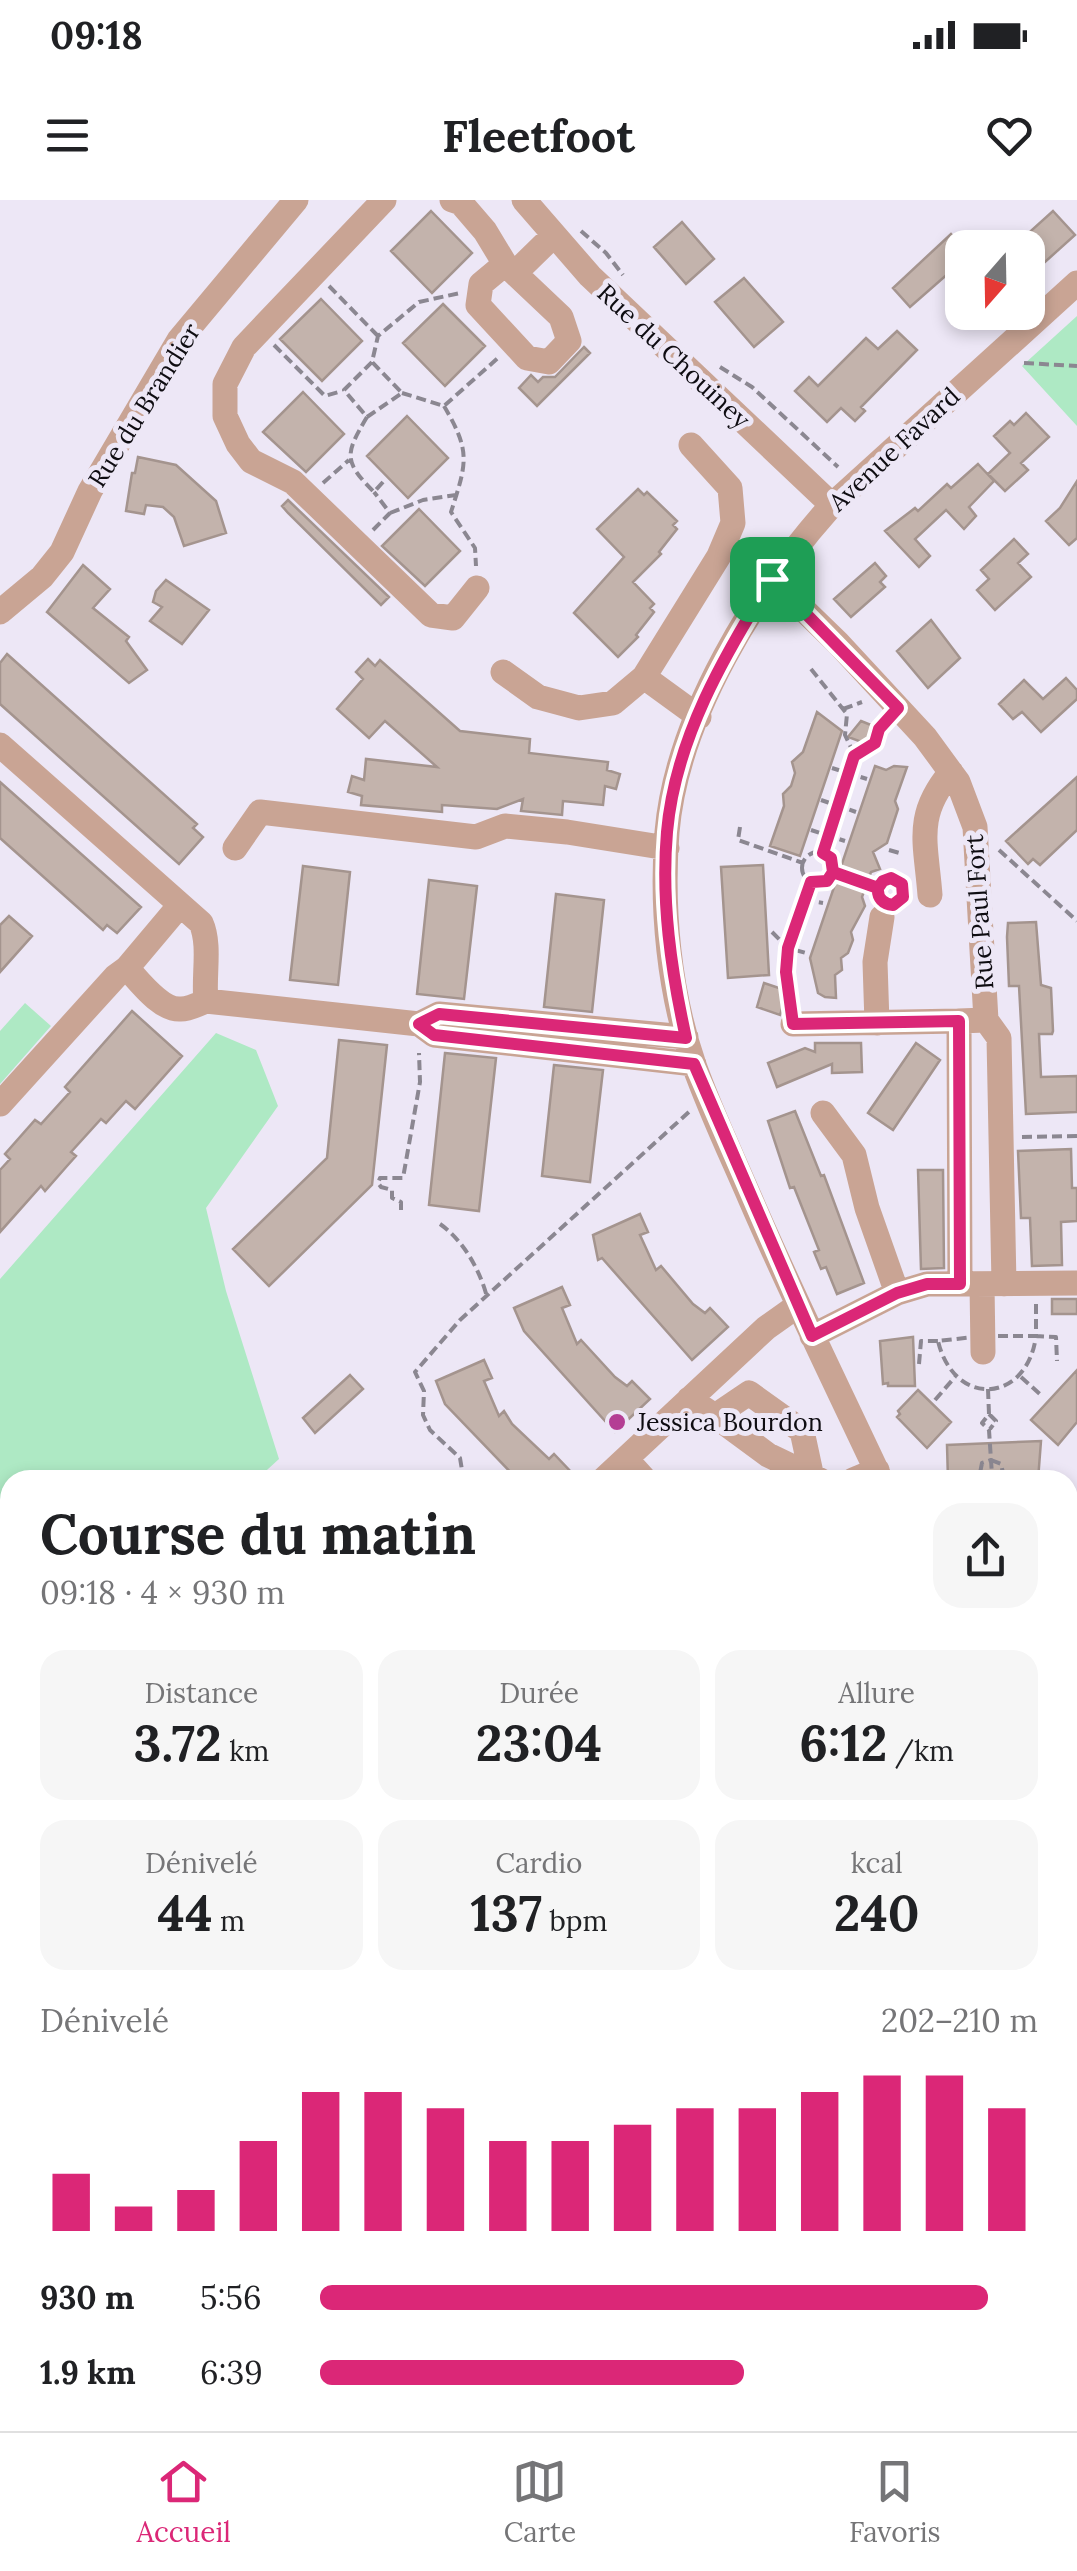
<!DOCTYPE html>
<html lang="fr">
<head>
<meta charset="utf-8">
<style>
  :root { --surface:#fff; --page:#f6f6f6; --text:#202124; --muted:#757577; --line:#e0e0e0; --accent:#db2777 }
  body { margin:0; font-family:Lora,serif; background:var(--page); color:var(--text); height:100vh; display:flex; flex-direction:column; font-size:38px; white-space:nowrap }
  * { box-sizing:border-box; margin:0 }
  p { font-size:32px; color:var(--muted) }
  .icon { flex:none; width:55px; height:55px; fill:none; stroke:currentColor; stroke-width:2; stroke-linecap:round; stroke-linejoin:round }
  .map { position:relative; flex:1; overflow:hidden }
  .panel { position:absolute; left:0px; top:1270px; width:1078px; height:962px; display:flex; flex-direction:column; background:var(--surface); border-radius:30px 30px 0 0; box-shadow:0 5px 15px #0003 }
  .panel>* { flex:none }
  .needle { width:65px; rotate:200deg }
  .controls { position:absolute; left:945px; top:30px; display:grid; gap:20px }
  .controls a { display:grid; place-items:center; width:100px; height:100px; border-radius:20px; background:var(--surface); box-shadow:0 5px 15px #0003; font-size:50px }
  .pin { position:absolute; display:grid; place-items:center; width:85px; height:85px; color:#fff; margin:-42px; border-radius:20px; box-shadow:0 5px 15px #0006 }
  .round { display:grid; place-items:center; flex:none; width:105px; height:105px; border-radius:30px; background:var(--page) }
  .summary { display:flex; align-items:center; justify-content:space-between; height:170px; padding:0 40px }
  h1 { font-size:55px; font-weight:800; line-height:75px }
  .figures { display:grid; grid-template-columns:repeat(3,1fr); gap:15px; height:170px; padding:10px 40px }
  .figures div { display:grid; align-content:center; border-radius:25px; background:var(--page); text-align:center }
  .figures b { font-size:50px; font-weight:800 }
  .figures small { font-size:28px; font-weight:400 }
  .figures p { font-size:28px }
  .chart { height:280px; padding:20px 40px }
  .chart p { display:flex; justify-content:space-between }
  .chart svg { width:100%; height:180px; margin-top:10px; stroke:var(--accent); stroke-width:6 }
  ul { padding:0 40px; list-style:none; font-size:32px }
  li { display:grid; grid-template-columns:160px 120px 1fr; align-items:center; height:75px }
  li i { height:25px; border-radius:12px; background:var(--accent) }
  .status { display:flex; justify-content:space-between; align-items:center; height:70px; padding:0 50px; background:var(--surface); direction:ltr }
  .status svg { height:28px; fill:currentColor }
  header { display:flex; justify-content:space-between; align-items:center; height:130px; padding:0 40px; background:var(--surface); font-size:45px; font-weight:800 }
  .tabs { display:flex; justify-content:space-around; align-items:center; height:140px; border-top:2px solid var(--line); background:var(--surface); font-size:28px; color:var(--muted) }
  .tabs a { display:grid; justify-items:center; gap:5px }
  .tabs .selected { color:var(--accent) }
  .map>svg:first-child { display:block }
</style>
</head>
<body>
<div class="status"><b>09:18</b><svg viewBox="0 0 49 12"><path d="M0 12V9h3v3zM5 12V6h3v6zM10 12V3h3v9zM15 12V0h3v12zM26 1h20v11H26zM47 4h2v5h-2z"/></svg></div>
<header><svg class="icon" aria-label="menu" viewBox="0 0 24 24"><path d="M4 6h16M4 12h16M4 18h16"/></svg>Fleetfoot<svg class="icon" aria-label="heart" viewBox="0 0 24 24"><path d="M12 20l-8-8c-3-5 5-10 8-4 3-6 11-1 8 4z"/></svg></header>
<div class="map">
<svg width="1077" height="2231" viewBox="0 0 1077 2231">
  <rect width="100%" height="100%" fill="#ede7f6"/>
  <path fill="#f3d9d3" d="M0,2073L10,2085V2222L130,2223L139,2231H0Z"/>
  <path fill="#aee9c4" d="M1077,116V226L1022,166Z
    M25,803L51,826L0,884V831Z
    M216,833L256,850L278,906L206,1008L226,1091L279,1259L256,1280H10V1523L0,1533V1079Z"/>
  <path fill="#c3b3ac" stroke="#a4948e" stroke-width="2.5" d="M431,11L472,53L432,93L391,51Z
    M1053,11L1075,35L1036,70L1028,61V48H1012Z
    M682,22L714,59L686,84L654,47Z
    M951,34L962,46V83L951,71L910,107L893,88Z
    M744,78L783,122L754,147L715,102Z
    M321,99L362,141L322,181L280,139Z
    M443,104L485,146L445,186L403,143Z
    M897,131L917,150L861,207L865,211L855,221L841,208L827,222L795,191L809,177L818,186L866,138L878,149Z
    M584,147L590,153L537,206L519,188L531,175L538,182L543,177H555Z
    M303,192L344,234L306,272L263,232Z
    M1026,213L1049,237L1021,263L1028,270L1005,291L988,274L1010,253L994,236L1010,221L1014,225Z
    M407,216L448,258L408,298L367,256Z
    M138,257L176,265L216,301L226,333L184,346L174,317L163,307L146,305L144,314L126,311L132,273H135Z
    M978,264L994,281L969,307L976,316L964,329L946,310L915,339L930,356L919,367L885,331L915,308L918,311L947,284L951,288Z
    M1077,281V338L1069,345L1046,321L1060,308Z
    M638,289L644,295L647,292L677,321L673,325L677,329L659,352L661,354L633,382L654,404L650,408L654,412L636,435L638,437L618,457L574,413L624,357L597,329Z
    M288,300L389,397L381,405L288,313L282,306Z
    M419,309L460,351L425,386L382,346Z
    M1014,339L1028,354L1018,363L1031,377L995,410L977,390L989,379L981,370Z
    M875,363L886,376L880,382L885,387L851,417L834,399Z
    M83,365L110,389L93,408L129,437L126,441L147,470L129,483L47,412Z
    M166,380L209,410L182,444L150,421L162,407L153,402L156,391Z
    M931,420L960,458L928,488L897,451Z
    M7,454L197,624L193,628L203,637L179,664L0,504V463Z
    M368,459L375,466L380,460L460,531L530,539L529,553L608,562L607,570L620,574L616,589L605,586L603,605L563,601L562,615L521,611L523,599L497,609L442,605V612L361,605L362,596L348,592L352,576L364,580L366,559L437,567L385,521L369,538L337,509L363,479L356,472Z
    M1066,478L1077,490V499L1041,532L1022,512L1013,519L999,504L1024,480L1043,499Z
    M817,512L842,531L800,656L770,646L784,606L783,594L791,586L795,573L792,562L803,552Z
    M861,521L871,525L874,532L867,544L848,537Z
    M875,566L886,570L894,566L907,567L895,601L898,609L887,643L873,652L880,669L871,672L862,697L865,706L851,732L853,740L848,753L841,758L842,770L835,775L836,798L825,797L818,793L810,758Z
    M1077,577V630L1040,665L1033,659L1028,664L1006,641Z
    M0,582L141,707L117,733L107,725L103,730L0,638Z
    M763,665L769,775L728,778L721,667Z
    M303,666L350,672L338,785L290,780Z
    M429,680L477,686L464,799L417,794Z
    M556,694L604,700L592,812L544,807Z
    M9,716L32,736L0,772V725Z
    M1036,722L1041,785L1051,788L1053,831L1052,834H1039L1041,877L1077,876V912L1026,914L1019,786H1009L1007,737L1008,723Z
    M764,783L788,791L780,815L757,807Z
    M132,811L182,856L135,909L126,901L106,923L101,919L71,952L76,956L67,966L45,991L41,986L0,1032V970L10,959L5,954L35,920L41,924L70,892L65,887Z
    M339,840L387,845L372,985L269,1086L233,1049L327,958Z
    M815,843H861L862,872L832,873V864L777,887L768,863L805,848L815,852Z
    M916,843L940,860L893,930L868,913Z
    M445,853L496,858L479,1011L429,1005Z
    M554,865L603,870L590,982L542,976Z
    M795,911L821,976L824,975L864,1083L837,1094L826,1067L821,1069L814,1052L819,1050L794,987L790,988L768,921Z
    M1071,949L1072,988H1077V1021L1061,1022L1062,1065L1032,1066L1030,1018H1021L1018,951Z
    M918,970H943L944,1068L921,1069Z
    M640,1014L648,1032L640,1035L656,1070L661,1066L693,1104L705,1113L710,1108L728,1127L692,1160L602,1058L598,1060L593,1035Z
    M562,1087L570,1105L562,1108L577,1144L581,1140L615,1177L627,1186L632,1181L650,1199L615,1232L524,1131L514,1108Z
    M1052,1099H1077V1114H1052Z
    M913,1137L915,1186H888V1183L883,1184L880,1141Z
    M484,1160L492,1178L484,1181L499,1216L504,1211L512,1224L549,1259L554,1254L572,1273L564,1280H518L445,1204L436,1181Z
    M1077,1170V1222L1058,1245L1031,1220Z
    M350,1175L363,1189L315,1233L303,1218Z
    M918,1190L951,1222L927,1248L897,1217L900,1214L898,1211Z
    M1041,1241L1038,1280H948L947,1245Z"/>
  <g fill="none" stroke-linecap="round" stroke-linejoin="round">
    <path stroke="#8b8791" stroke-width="4" stroke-dasharray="10 5" stroke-linecap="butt" d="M581,31L606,53L623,75
      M329,86L378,136
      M274,145L325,196L342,191
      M1024,163L1077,166
      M720,167L752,187L838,267
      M402,193L444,206L499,157
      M444,206C471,252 467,262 451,312L475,348L476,366
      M367,217L402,193L372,162
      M383,282L374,292C343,261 345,254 367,217L344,190L372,162L378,136L419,102L460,93
      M323,283L349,260
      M390,313L423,300L456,295
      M373,330L390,313L374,292
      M811,469L847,514L845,535L855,556
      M843,509L862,502
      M832,568L867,579
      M821,600L856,612
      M740,627L738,640L803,663
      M811,630L845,641
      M889,650L903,654
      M999,650L1077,721
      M802 668a16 16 0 1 1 32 0a16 16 0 1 1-32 0Z
      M823,653L855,556L875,543L879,529L885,522
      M833,672L876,687
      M878 692a13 13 0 1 1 26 0a13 13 0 1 1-26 0Z
      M804,700L823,703
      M772,732L788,748L806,753
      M790,802L786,772L788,748L811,682
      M1022,937L1077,936
      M401,1010V1002L392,998V990L381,987L378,983L380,978H403L420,882L419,853
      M440,1024C463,1040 480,1070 487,1097
      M1036,1104V1136L1056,1137L1057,1161
      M983,1136H1036C1027,1204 954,1208 938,1141Z
      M919,1164L921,1141H938
      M1021,1177L1042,1196
      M988,1189L989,1214L982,1223L989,1230L992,1275
      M935,1200L955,1177
      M989,1214L996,1221L990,1229
      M991,1260L1001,1264L1003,1273H980L982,1263Z
      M455,1280L462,1270L460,1258L430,1230L423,1215L424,1191L415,1172L460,1120L690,911
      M0,1736L10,1747
      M939,2231L942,2222
      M951,2231L954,2222"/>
    <path stroke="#c9a494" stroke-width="25" d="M384,0L244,147L225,184V216L238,244L251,261L293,282L431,415L453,418L477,388
      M452,0L461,3L485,31L505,64L561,117L569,141L549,162L527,158L478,105L481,84L505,64
      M524,0L590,76L832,305
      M515,73L554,35
      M772,379L838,443L925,537L958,582L975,627L986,820
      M0,412L42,377L62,352L90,291L179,140L296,0
      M503,472L538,497L579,508L613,503L644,477L719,356L733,323L730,288L691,245
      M644,477L699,517
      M0,545L201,723C211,745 203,777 206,801
      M235,648L260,612L476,637L505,626L567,632L667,648
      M930,695C926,642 914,616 951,572
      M127,768C139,781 161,811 181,809C189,809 199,804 206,801L419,824L434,835L694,864
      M877,823L875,762L882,717
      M419,824L439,814L686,837
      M793,824L959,821
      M0,904L116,776L127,768L180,705
      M823,913L854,955L867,1008L897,1093
      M960,1084L959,821L986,820L999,838L1004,1084
      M982,1084L983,1152
      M812,1136L897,1093L927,1084L1077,1083
      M689,1199L715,1216L749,1193L802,1231L811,1273
      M715,1216L768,1255L820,1280
      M626,1259L645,1280
      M603,1280L766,1128L797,1106
      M853,1280L877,1270
      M881,1280C837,1186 791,1093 750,998C731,954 710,910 694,865C669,792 661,709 667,632C677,516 756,390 832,305L1077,83
      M1068,1677L1077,1686
      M1068,1700L1077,1718
      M1068,2119L1077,2122
      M95,2222L97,2231"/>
    <path stroke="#a8674b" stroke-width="32" d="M1068,1963L1077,1943
      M1068,2011L1077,1991
      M984,2231L987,2222"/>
    <path stroke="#9b502e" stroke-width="38" d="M0,1878L10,1890
      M0,1946L10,1957
      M259,2222L268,2231
      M316,2222L325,2231
      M361,2222L371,2231"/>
  </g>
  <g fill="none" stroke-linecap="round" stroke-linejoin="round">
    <defs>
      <path id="route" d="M772,379C724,455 675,540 667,632C661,701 671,770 686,838L439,814L419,824L434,835L694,864L812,1136L897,1093L927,1084H960L959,821L793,824L786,772L788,748L811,682L827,681L833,672L878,688L883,681L891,678L902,684L903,697L893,705C883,704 877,698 878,688L833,672L831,658L823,653L854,556L875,543L879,529L898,508L772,379"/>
    </defs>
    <use href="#route" stroke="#fff" stroke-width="20"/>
    <use href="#route" stroke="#db2777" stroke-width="12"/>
  </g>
  <circle fill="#b43e94" stroke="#ede7f6" stroke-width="4" cx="617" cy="1222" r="10"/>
  <g text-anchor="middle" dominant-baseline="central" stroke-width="10" stroke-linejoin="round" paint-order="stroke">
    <g font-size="25" fill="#0e0c11" stroke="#ede7f6">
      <text transform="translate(674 156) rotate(43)">Rue du Chouiney</text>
      <text transform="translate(144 205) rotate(-58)">Rue du Brandier</text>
      <text transform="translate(894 249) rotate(-43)">Avenue Favard</text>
      <text transform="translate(979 712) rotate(-94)">Rue Paul Fort</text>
    </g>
    <g font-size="25" fill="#0e0c11" stroke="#ede7f6" text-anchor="start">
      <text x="637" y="1222">Jessica Bourdon</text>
    </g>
  </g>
</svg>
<div class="controls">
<a><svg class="needle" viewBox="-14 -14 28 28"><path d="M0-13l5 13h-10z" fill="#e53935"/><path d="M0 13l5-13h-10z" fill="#757577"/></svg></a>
</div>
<div class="pin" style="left:772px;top:379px;background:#1e9e55"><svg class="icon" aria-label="arrive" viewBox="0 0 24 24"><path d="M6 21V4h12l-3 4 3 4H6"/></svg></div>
<section class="panel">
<div class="summary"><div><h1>Course du matin</h1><p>09:18 · 4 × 930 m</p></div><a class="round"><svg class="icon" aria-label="share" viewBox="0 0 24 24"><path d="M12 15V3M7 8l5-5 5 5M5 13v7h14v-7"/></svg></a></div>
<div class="figures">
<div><p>Distance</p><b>3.72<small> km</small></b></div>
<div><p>Durée</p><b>23:04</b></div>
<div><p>Allure</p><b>6:12<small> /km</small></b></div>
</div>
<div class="figures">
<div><p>Dénivelé</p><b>44<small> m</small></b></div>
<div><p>Cardio</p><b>137<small> bpm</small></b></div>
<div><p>kcal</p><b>240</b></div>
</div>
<div class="chart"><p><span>Dénivelé</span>202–210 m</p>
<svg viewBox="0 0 160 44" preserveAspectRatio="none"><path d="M5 44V30M15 44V38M25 44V34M35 44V22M45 44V10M55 44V10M65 44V14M75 44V22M85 44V22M95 44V18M105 44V14M115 44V14M125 44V10M135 44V6M145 44V6M155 44V14"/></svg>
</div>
<ul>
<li><b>930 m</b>5:56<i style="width:93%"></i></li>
<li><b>1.9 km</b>6:39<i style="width:59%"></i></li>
</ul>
</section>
</div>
<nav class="tabs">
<a class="selected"><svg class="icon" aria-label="home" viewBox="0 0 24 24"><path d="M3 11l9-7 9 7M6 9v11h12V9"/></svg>Accueil</a>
<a><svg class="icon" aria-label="map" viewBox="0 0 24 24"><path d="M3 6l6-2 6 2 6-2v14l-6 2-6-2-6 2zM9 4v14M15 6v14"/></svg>Carte</a>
<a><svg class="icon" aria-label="saved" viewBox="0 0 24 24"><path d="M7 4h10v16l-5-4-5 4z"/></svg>Favoris</a>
</nav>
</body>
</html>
